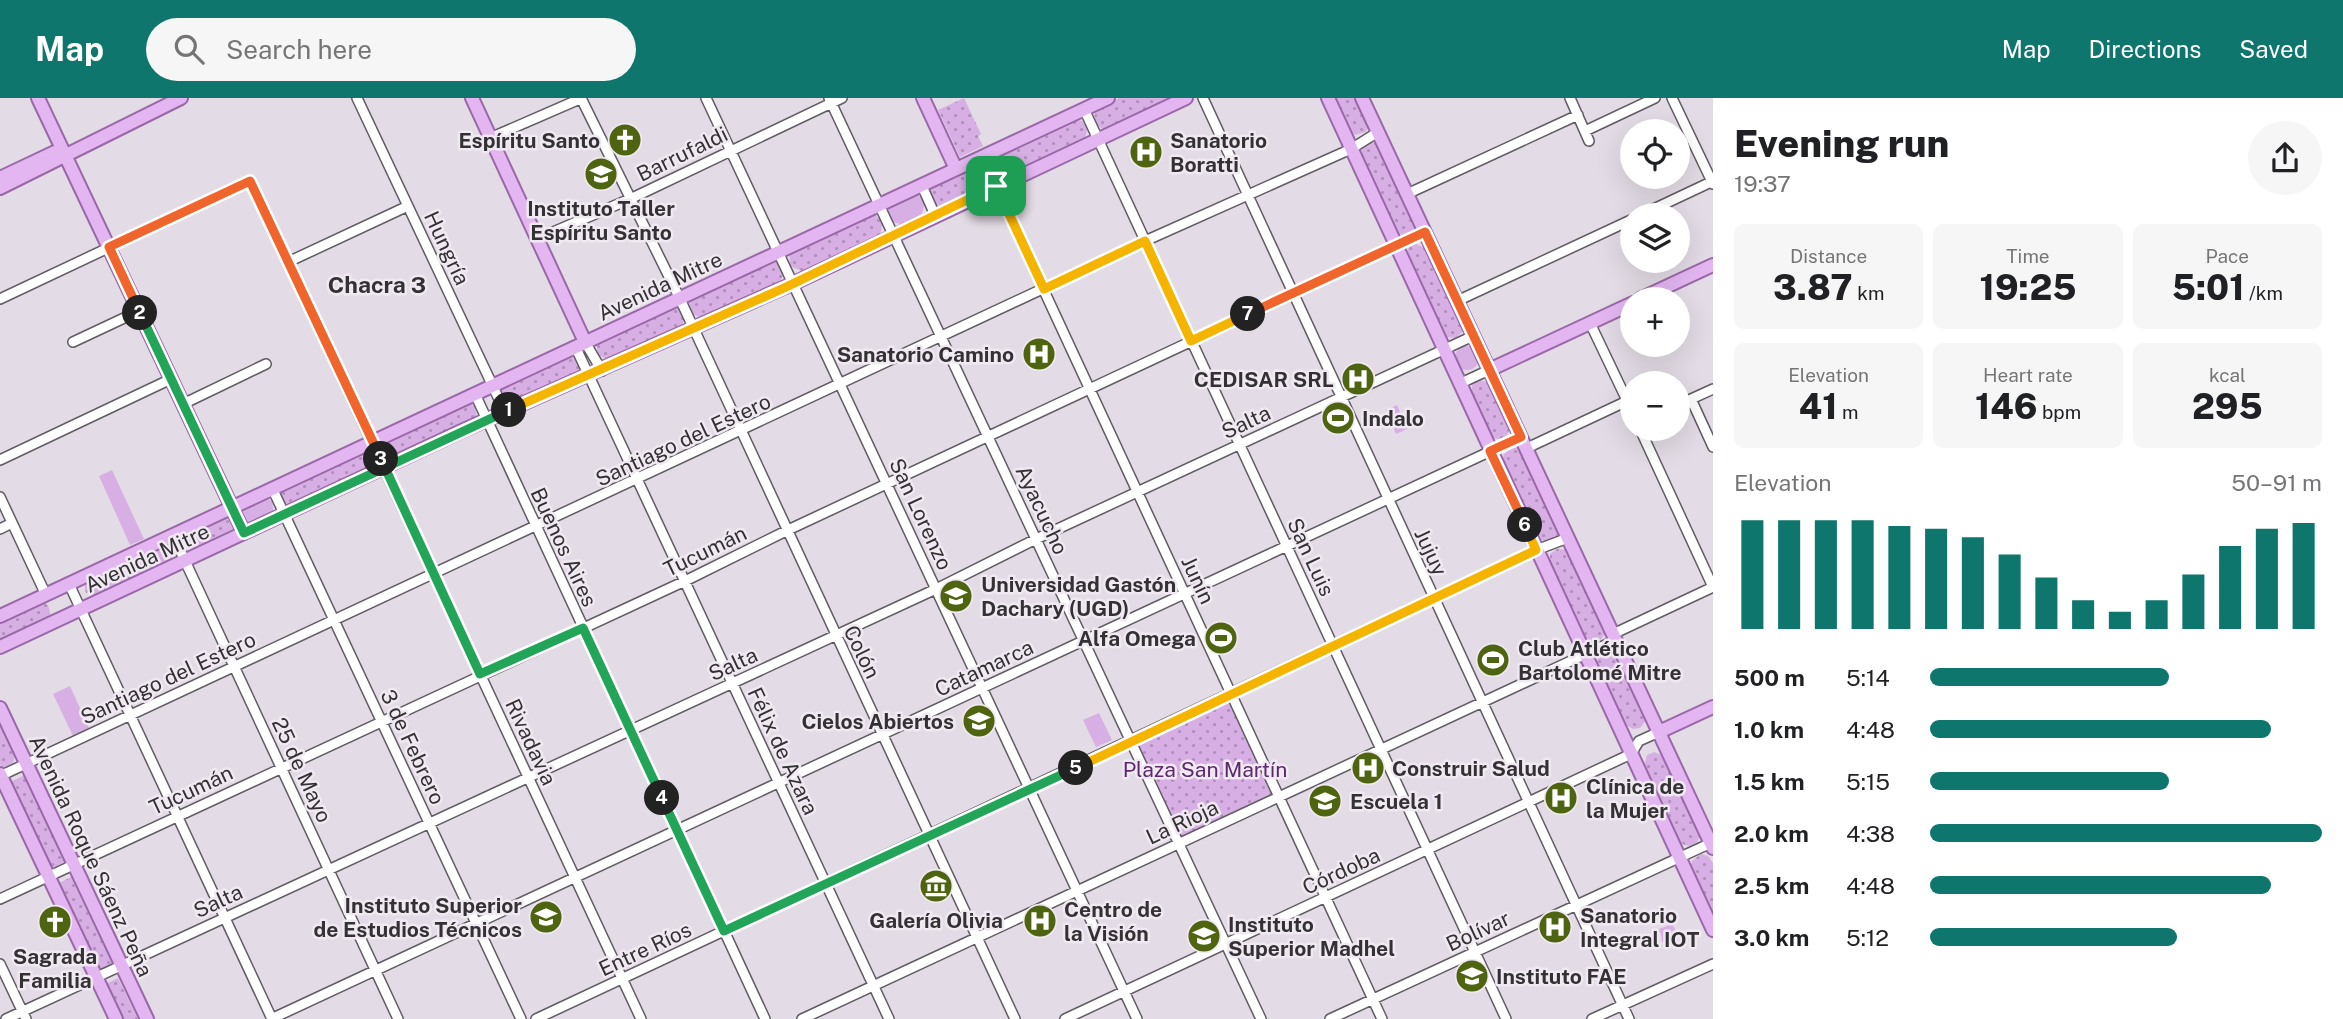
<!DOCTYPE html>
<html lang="en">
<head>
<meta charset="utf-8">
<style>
  :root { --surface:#fff; --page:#f6f6f6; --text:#202124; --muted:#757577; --accent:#0f766e }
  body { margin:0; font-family:"Public Sans",sans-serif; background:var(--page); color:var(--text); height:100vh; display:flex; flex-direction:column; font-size:26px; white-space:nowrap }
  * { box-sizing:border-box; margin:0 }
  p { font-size:23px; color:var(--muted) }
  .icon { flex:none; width:38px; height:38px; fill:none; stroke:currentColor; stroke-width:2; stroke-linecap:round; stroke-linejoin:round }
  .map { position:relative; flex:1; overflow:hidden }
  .sheet { display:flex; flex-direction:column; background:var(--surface); width:630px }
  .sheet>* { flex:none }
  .buttons { position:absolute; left:1620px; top:21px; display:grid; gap:14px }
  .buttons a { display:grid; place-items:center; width:70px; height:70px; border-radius:50%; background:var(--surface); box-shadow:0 7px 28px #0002; font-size:35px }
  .pin { position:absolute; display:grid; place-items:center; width:60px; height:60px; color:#fff; margin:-30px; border-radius:14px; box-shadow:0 4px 10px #0006 }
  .km { position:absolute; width:35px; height:35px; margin:-18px; border-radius:50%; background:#222; color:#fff; font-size:19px; line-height:35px; text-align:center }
  .round { display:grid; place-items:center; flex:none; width:74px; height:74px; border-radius:37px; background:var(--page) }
  .overview { display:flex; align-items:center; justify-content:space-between; height:119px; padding:0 21px }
  h1 { font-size:38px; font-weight:800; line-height:52px }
  .metrics { display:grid; grid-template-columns:repeat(3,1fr); gap:10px; height:119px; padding:7px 21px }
  .metrics div { display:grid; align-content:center; border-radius:10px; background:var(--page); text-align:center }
  .metrics b { font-size:35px; font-weight:800 }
  .metrics small { font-size:19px; font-weight:400 }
  .metrics p { font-size:19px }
  .chart { height:196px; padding:14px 21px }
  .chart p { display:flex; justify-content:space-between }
  .chart svg { width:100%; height:126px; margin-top:7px; stroke:var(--accent); stroke-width:6 }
  ul { padding:0 21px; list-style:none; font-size:23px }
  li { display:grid; grid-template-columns:112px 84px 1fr; align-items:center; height:52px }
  li i { height:18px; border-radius:9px; background:var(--accent) }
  header { display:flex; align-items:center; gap:42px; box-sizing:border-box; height:98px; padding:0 35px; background:var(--accent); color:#fff }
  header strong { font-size:33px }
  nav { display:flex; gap:38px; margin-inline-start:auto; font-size:24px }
  .search { width:490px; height:63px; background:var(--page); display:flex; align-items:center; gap:18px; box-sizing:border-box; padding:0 24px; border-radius:38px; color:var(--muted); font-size:26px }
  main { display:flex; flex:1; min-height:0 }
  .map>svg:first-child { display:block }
</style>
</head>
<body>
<header>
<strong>Map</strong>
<div class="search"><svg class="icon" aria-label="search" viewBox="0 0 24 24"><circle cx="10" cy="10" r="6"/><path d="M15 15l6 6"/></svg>Search here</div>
<nav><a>Map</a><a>Directions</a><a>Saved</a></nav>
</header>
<main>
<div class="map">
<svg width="1713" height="921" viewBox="0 0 1713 921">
  <defs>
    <pattern id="forest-crowns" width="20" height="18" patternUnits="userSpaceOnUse" patternTransform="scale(1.75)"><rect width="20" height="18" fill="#d8afe4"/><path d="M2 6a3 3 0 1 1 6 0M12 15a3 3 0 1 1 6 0" fill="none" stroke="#b08fba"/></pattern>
    <pattern id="park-dots" width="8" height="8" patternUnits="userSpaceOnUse" patternTransform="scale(1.75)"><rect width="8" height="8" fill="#d8afe4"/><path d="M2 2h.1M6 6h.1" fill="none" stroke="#b08fba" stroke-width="1.8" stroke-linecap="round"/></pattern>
  </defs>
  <rect width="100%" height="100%" fill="#e3dbe5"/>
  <path fill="#d8afe4" d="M915,95L925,103L922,116L901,126L892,124L887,108Z
    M1455 260a12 12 0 1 1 24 0a12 12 0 1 1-24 0Z
    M1397,307L1407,331L1396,336L1386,312Z
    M112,372L144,441L130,447L99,378Z
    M264,399L272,403L274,417L250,428L246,426L242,410Z
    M70,588L89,630L73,638L53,596Z
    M1099,615L1112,642L1096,649L1083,622Z"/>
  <path fill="url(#forest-crowns)" d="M1672,826L1678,836L1662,844L1661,835L1654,833Z"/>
  <path fill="url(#park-dots)" d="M964,0L981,36L978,38L983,48L960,59L938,12Z
    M1119,0H1177L1108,32C1098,31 1093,24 1095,14Z
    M1333,0H1358L1369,27L1366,34L1355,37L1349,33Z
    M1073,21L1082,23L1088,30L1084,43L1007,80L995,74L992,66L996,58Z
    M1370,44L1378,46L1417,128L1413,135L1406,139L1396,134L1360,58L1363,47Z
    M973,70L982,84L979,92L943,109L934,107L929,95L932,88Z
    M873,115L883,124L880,137L802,173L790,168L789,155Z
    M1416,146L1427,151L1462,227V234L1456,240L1445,239L1406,156L1409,149Z
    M773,162L781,167L784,175L780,184L702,220L690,215L689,202Z
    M674,207L682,212L685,220L681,229L609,262L598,257L596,244Z
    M575,256L582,270L579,275L511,306L504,301L501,293L505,284Z
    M1480,282L1491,286C1496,299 1506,313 1509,326C1512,336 1501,345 1492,339C1483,333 1468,294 1473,285Z
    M467,303L475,308L477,321L392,361L384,356L383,343Z
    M1513,349L1520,351L1559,434L1556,441L1545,444L1539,440L1503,364L1504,356Z
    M364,352L372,356L374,370L289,410L285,408L280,392Z
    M225,417L229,418L236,433L195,453C187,450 183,443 188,435Z
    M164,448L172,455V463L94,500L85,494V483Z
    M1557,451L1567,452L1606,534L1600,543L1592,544L1586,540L1550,464V456Z
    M41,503L48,507L51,518L0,547V520Z
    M1607,549L1614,551L1647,621L1640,630L1633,631L1626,627L1597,564L1600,553Z
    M1231,599L1277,698L1179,743L1134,644Z
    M0,623L15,657L13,666L4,670L0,667Z
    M1654,654L1664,658L1700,734C1700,747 1689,752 1680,744L1644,668L1647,657Z
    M25,677L65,764L49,772L8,685Z
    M1701,756L1708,758L1713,765V817L1691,770L1692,763Z
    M71,779L113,867L98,874L57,786Z
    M118,880L138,921H119L102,888Z"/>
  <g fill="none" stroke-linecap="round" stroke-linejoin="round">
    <defs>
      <path id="minor" d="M357,0L505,314
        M581,0L680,201L1015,921
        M706,0L1137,921
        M829,0L1261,921
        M1203,0L1629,921
        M1570,0L1589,43
        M1672,0L1713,86
        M1084,11L1506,921
        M1585,33L1655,0
        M490,40L582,0
        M982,59L1382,921
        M922,88L935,117
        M1407,96L1578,17
        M1641,117L1713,83
        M537,141L630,101L842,0
        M288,164L408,108
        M0,201L250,83L641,921
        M1457,203L1633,121
        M1590,225L1633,315
        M73,244L139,213
        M585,244L602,273
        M575,248L889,921
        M1459,286L1489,272
        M475,296L765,921
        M1691,301L1713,349
        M183,306L266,266
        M1678,307L1713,291
        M1640,331L1713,489
        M1527,350L1627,303
        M0,362L171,281
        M273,392L521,921
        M0,399L46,497
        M0,431L12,425
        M173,437L398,921
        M69,486L272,921
        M1613,536L1713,489
        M0,678L1145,143L1351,51L1378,34
        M0,801L685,483L788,432L1425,134
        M0,866L26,921
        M6,921L936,491L1036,441L1473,238
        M271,921L1521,339
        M536,921L1536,452L1568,440
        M802,921L1616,542
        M1065,921L1631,656L1639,643L1659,634
        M1330,921L1713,744
        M1592,921L1713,866"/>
      <path id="major" d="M38,0L244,435
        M472,0L585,244
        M923,0L956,71
        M1328,0L1713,832
        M1362,0L1713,750
        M0,80L55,54L65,55
        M0,90L181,0
        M1640,201L1713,167
        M1489,272L1633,205
        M0,518L1108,0
        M0,549L466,331L792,186L1186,0
        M0,610L147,921
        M1659,634L1713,609
        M0,676L116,921"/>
    </defs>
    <use href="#minor" stroke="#615b63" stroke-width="12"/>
    <use href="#major" stroke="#9a68a8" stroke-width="16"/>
    <use href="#minor" stroke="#fff" stroke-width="9"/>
    <use href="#major" stroke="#e3b6f1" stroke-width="12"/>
  </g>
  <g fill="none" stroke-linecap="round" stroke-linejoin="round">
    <defs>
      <path id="split-1" d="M509,312L784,190L996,88"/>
      <path id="split-2" d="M140,215L244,435L509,312"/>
      <path id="split-3" d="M140,215L109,149L250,83L381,361"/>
      <path id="split-4" d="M381,361L480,576L583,530L662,700"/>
      <path id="split-5" d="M662,700L724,833L1076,670"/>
      <path id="split-6" d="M1076,670L1536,452L1525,427"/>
      <path id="split-7" d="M1248,216L1425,134L1521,339L1490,353L1525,427"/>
      <path id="split-8" d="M996,88L1044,191L1145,143L1191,243L1248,216"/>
    </defs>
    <use href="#split-1" stroke="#fff" stroke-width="14"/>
    <use href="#split-2" stroke="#fff" stroke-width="14"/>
    <use href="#split-3" stroke="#fff" stroke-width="14"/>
    <use href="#split-4" stroke="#fff" stroke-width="14"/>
    <use href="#split-5" stroke="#fff" stroke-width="14"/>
    <use href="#split-6" stroke="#fff" stroke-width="14"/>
    <use href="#split-7" stroke="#fff" stroke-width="14"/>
    <use href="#split-8" stroke="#fff" stroke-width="14"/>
    <use href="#split-1" stroke="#f5b400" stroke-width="9"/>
    <use href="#split-2" stroke="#22a559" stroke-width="9"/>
    <use href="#split-3" stroke="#f0652b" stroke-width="9"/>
    <use href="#split-4" stroke="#22a559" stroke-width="9"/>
    <use href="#split-5" stroke="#22a559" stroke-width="9"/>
    <use href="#split-6" stroke="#f5b400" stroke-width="9"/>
    <use href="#split-7" stroke="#f0652b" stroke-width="9"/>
    <use href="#split-8" stroke="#f5b400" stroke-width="9"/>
  </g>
  <defs>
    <symbol id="church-disc" viewBox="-11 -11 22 22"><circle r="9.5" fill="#4f6410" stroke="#f0e9f2"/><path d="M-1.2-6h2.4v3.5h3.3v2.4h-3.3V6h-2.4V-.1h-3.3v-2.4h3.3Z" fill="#fff"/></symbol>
    <symbol id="hospital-disc" viewBox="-11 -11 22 22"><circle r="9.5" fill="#4f6410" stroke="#f0e9f2"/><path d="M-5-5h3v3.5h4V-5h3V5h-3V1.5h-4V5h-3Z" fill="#fff"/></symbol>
    <symbol id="university-disc" viewBox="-11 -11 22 22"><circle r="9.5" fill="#4f6410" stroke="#f0e9f2"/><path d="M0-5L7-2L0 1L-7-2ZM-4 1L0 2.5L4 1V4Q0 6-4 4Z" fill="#fff"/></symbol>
    <symbol id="stadium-disc" viewBox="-11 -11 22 22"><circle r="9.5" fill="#4f6410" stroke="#f0e9f2"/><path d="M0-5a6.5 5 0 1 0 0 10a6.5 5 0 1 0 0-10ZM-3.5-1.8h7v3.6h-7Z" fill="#fff"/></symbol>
    <symbol id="school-disc" viewBox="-11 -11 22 22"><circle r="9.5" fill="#4f6410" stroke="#f0e9f2"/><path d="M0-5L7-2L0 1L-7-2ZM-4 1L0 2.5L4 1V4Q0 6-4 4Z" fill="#fff"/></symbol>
    <symbol id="museum-disc" viewBox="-11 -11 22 22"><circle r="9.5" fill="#4f6410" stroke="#f0e9f2"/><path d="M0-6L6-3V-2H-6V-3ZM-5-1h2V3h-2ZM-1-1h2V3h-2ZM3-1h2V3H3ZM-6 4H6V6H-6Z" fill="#fff"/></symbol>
  </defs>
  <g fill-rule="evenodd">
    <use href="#church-disc" x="606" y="23" width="38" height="38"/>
    <use href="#hospital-disc" x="1127" y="35" width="38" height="38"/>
    <use href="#university-disc" x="582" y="57" width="38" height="38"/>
    <use href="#hospital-disc" x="1020" y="237" width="38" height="38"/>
    <use href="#hospital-disc" x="1339" y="262" width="38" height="38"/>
    <use href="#stadium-disc" x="1319" y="301" width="38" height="38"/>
    <use href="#university-disc" x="937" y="479" width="38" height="38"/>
    <use href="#stadium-disc" x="1202" y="521" width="38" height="38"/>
    <use href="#stadium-disc" x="1474" y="543" width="38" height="38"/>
    <use href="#university-disc" x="960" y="604" width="38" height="38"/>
    <use href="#hospital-disc" x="1349" y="651" width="38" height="38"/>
    <use href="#hospital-disc" x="1542" y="681" width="38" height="38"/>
    <use href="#school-disc" x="1306" y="684" width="38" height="38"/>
    <use href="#museum-disc" x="917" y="769" width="38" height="38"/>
    <use href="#university-disc" x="527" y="800" width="38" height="38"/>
    <use href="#hospital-disc" x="1021" y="804" width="38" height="38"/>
    <use href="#church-disc" x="36" y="805" width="38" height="38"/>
    <use href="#hospital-disc" x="1536" y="810" width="38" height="38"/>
    <use href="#university-disc" x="1185" y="819" width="38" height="38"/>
    <use href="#university-disc" x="1453" y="859" width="38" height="38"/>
  </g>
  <g text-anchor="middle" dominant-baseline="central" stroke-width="5" stroke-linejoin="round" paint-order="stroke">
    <g font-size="21" font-weight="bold" fill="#343134" stroke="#f0e9f2" text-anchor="start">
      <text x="600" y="42" text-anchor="end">Espíritu Santo</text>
      <text x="1170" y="42">Sanatorio<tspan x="1170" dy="24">Boratti</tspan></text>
      <text x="601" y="110" text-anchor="middle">Instituto Taller<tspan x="601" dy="24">Espíritu Santo</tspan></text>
      <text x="1014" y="256" text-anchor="end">Sanatorio Camino</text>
      <text x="1334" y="281" text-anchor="end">CEDISAR SRL</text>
      <text x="1362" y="320">Indalo</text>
      <text x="981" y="486">Universidad Gastón<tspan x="981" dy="24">Dachary (UGD)</tspan></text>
      <text x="1196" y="540" text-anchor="end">Alfa Omega</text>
      <text x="1518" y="550">Club Atlético<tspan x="1518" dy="24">Bartolomé Mitre</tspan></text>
      <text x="954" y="623" text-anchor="end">Cielos Abiertos</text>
      <text x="1392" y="670">Construir Salud</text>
      <text x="1586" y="688">Clínica de<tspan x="1586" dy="24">la Mujer</tspan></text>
      <text x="1350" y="703">Escuela 1</text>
      <text x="522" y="807" text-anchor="end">Instituto Superior<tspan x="522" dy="24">de Estudios Técnicos</tspan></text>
      <text x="1064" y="811">Centro de<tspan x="1064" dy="24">la Visión</tspan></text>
      <text x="1580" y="817">Sanatorio<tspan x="1580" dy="24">Integral IOT</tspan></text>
      <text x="936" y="822" text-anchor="middle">Galería Olivia</text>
      <text x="1228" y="826">Instituto<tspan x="1228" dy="24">Superior Madhel</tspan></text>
      <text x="55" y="858" text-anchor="middle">Sagrada<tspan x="55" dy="24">Familia</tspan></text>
      <text x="1496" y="878">Instituto FAE</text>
    </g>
    <g font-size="21" fill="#343134" stroke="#f0e9f2">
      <text transform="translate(682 56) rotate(-26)">Barrufaldi</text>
      <text transform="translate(447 150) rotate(65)">Hungría</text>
      <text transform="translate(660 188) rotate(-25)">Avenida Mitre</text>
      <text transform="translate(1246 324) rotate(-25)">Salta</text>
      <text transform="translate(683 342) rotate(-25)">Santiago del Estero</text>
      <text transform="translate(1042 412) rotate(65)">Ayacucho</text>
      <text transform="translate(921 416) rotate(65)">San Lorenzo</text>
      <text transform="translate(564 449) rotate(65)">Buenos Aires</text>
      <text transform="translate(705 453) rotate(-26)">Tucumán</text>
      <text transform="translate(1431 454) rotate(65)">Jujuy</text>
      <text transform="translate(1311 459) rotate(65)">San Luis</text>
      <text transform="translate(147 460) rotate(-25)">Avenida Mitre</text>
      <text transform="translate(1198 482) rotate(65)">Junín</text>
      <text transform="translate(862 554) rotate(64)">Colón</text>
      <text transform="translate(733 566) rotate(-25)">Salta</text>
      <text transform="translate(984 570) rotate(-25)">Catamarca</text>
      <text transform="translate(168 580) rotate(-25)">Santiago del Estero</text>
      <text transform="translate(531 644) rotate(65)">Rivadavia</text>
      <text transform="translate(413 649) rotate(65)">3 de Febrero</text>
      <text transform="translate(783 653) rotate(65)">Félix de Azara</text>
      <text transform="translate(302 672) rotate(65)">25 de Mayo</text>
      <text transform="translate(191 692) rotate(-25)">Tucumán</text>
      <text transform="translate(1182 724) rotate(-25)">La Rioja</text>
      <text transform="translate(91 758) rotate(65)">Avenida Roque Sáenz Peña</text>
      <text transform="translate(1341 773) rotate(-25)">Córdoba</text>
      <text transform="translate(218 803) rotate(-25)">Salta</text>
      <text transform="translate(1478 833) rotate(-25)">Bolívar</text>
      <text transform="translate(645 851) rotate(-25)">Entre Ríos</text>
    </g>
    <g font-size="21" fill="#5c2a6a" stroke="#f0e9f2">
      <text x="1205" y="671">Plaza San Martín</text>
    </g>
    <g font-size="23" font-weight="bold" fill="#343134" stroke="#f0e9f2">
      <text x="377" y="186">Chacra 3</text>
    </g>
  </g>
</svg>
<div class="buttons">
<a><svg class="icon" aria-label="locate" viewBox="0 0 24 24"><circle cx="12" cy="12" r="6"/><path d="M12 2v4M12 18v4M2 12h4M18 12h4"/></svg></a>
<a><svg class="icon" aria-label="layers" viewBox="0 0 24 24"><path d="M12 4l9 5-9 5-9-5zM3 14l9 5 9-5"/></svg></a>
<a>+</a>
<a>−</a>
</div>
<div class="pin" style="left:996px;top:88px;background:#1e9e55"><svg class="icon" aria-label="arrive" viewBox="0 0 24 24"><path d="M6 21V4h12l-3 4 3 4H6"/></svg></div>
<b class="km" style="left:509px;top:312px">1</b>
<b class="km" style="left:140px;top:215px">2</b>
<b class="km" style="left:381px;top:361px">3</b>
<b class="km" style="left:662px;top:700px">4</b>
<b class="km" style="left:1076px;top:670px">5</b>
<b class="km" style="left:1525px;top:427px">6</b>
<b class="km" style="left:1248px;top:216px">7</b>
</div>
<section class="sheet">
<div class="overview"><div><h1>Evening run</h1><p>19:37</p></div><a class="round"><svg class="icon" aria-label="share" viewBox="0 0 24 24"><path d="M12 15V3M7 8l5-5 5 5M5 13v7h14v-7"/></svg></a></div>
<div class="metrics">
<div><p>Distance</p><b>3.87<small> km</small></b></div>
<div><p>Time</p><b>19:25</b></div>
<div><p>Pace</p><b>5:01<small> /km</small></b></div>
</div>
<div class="metrics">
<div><p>Elevation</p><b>41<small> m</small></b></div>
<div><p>Heart rate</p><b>146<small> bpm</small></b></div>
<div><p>kcal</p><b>295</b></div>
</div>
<div class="chart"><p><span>Elevation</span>50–91 m</p>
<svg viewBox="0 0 160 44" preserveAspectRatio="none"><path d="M5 44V6M15 44V6M25 44V6M35 44V6M45 44V8M55 44V9M65 44V12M75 44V18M85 44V26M95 44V34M105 44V38M115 44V34M125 44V25M135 44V15M145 44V9M155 44V7"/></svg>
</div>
<ul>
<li><b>500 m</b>5:14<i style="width:61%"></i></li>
<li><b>1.0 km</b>4:48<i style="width:87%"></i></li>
<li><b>1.5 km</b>5:15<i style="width:61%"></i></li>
<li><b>2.0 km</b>4:38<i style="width:100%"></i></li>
<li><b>2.5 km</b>4:48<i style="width:87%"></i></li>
<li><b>3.0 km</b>5:12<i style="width:63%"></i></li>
</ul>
</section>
</main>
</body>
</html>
